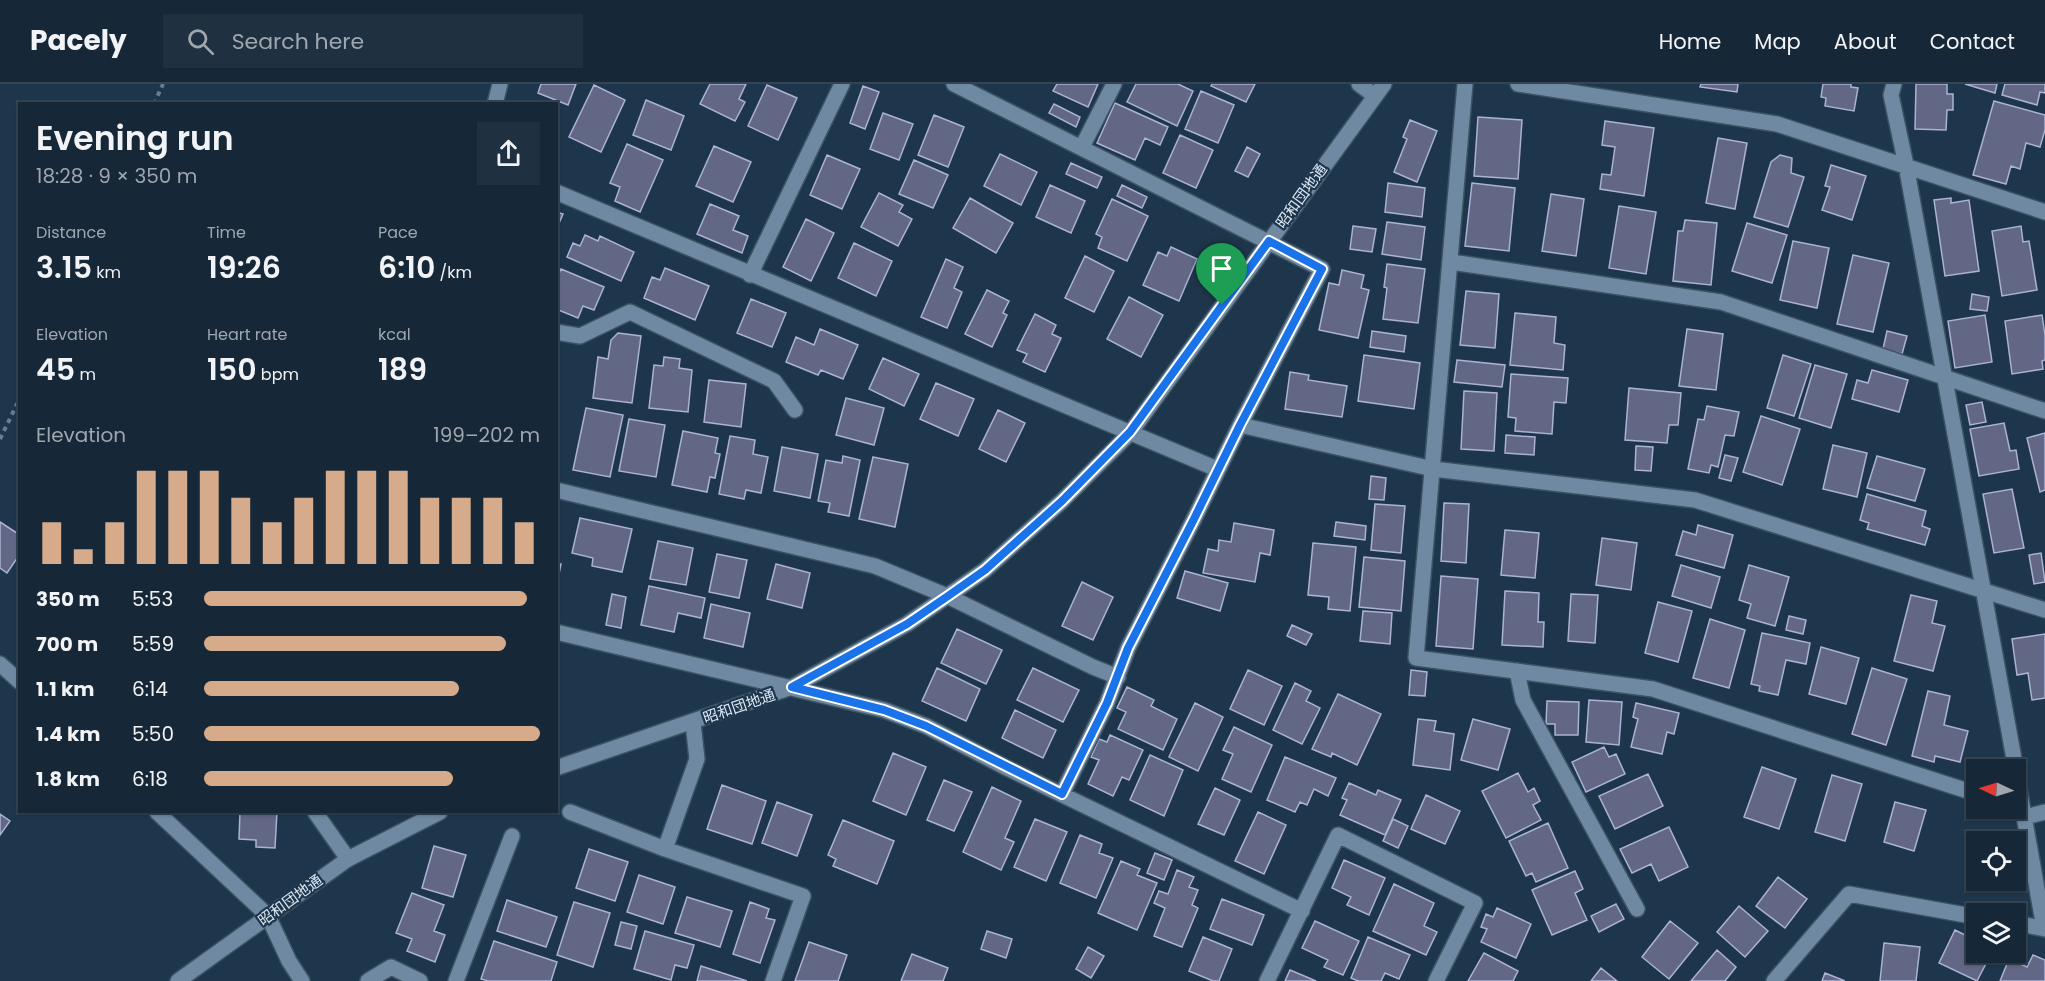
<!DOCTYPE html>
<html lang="en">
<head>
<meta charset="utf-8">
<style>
  :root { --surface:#162838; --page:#1f3040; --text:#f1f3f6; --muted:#9ea6ae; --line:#354453; --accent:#d6ab8b }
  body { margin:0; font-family:Poppins,"Noto Sans JP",sans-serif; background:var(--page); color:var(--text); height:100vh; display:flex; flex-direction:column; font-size:22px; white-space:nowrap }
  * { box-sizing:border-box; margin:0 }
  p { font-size:20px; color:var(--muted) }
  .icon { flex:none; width:33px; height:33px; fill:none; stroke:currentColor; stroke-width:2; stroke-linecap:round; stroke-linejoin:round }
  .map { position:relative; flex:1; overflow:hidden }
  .drawer { position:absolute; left:18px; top:18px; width:540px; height:711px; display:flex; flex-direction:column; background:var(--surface); border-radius:0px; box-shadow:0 2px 4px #0004,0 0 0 2px var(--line) }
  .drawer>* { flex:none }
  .needle { width:39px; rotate:274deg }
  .fabs { position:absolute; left:1966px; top:675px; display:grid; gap:12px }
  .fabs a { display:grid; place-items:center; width:60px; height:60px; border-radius:0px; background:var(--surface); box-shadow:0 2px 4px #0004,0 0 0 2px var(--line); font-size:30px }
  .pin { position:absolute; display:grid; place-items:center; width:51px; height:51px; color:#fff; margin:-62px -26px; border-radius:50% 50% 50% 0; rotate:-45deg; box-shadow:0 0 6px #0007 }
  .pin .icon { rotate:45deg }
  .round { display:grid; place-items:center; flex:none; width:63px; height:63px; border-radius:0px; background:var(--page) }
  .headline { display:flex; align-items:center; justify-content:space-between; height:102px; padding:0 18px }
  h1 { font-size:33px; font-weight:600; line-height:45px }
  .stats { display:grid; grid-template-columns:repeat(3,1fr); gap:9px; height:102px; padding:6px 18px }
  .stats div { display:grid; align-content:center }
  .stats b { font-size:30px; font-weight:600 }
  .stats small { font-size:16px; font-weight:400 }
  .stats p { font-size:16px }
  .chart { height:168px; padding:12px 18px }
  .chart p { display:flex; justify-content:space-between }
  .chart svg { width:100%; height:108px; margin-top:6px; stroke:var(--accent); stroke-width:6 }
  ul { padding:0 18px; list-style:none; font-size:20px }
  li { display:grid; grid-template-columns:96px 72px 1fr; align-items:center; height:45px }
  li i { height:15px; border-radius:8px; background:var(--accent) }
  header { display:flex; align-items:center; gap:36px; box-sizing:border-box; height:84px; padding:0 30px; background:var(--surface); border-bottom:2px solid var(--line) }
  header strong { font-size:28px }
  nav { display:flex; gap:33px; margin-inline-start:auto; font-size:21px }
  .search { width:420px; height:54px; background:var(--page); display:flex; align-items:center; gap:15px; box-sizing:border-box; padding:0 21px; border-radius:0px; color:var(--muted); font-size:22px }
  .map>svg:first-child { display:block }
</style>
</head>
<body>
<header>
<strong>Pacely</strong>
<div class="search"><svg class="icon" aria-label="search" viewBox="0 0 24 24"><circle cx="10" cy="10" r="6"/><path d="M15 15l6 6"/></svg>Search here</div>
<nav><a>Home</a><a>Map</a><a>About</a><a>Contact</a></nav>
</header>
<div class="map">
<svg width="2045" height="897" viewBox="0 0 2045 897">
  <rect width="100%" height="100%" fill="#1e364b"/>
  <path fill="#616785" stroke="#abb2d3" stroke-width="1.5" d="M541,0H576L568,21L538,9Z
    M710,0H746L739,15L745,18L735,37L700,20Z
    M1057,0H1098L1088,23L1053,7Z
    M1136,0H1178L1193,7L1177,42L1127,18Z
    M1212,0H1255L1246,18L1211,2Z
    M1701,0H1738L1737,8L1700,3Z
    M1823,0H1851V3L1858,4L1854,27L1825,22L1826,14L1821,13Z
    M1916,0H1947V10H1953V26H1947L1946,46L1915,45Z
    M1965,0H1997L1995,9Z
    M2005,0H2045V9L2040,8L2037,21L2002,11Z
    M594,1L625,16L601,68L569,53Z
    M767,1L797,14L778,56L748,42Z
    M863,2L879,8L865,45L850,39Z
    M1201,7L1234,21L1218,59L1185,45Z
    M646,16L684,32L671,66L633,51Z
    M1994,17L2045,31V46L2040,63L2026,59L2020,85L2011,82L2006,100L1973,91Z
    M1115,19L1168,43L1160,61L1145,54L1135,76L1097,59Z
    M1054,20L1080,33L1076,43L1049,29Z
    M883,29L913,40L899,76L870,65Z
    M934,31L964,43L948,83L918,71Z
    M1478,33L1522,36L1518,95L1474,92Z
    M1410,36L1437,47L1417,98L1394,88L1407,55L1403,53Z
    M1605,37L1654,44L1644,112L1600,105L1602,90L1611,91L1615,63L1602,61Z
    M1180,51L1213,66L1196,104L1163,89Z
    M1718,54L1747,59L1735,125L1706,119Z
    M627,60L663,76L640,128L615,117L620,103L610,99Z
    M714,62L751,78L733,118L696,102Z
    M1247,63L1260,70L1248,93L1235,87Z
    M1000,70L1037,88L1021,121L984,102Z
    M827,71L860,85L842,125L810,111Z
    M1780,71L1792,74L1791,89L1804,93L1788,143L1754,133L1771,78Z
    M914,76L948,91L933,124L899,110Z
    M1071,79L1102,93L1097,104L1066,90Z
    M1831,81L1866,92L1852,136L1822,126L1830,103L1825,102Z
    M1388,99L1425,104L1422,133L1385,128Z
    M1472,99L1515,104L1509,167L1465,162Z
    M1050,101L1085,117L1071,149L1036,133Z
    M1122,101L1147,113L1142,124L1117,112Z
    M879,109L903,121L899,128L912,135L898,162L861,143Z
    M1551,110L1584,115L1576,172L1542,167Z
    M970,114L1013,139L996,169L953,144Z
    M1951,114V119L1969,116L1979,187L1945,192L1934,116Z
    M1112,115L1148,132L1127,177L1098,164L1102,153L1096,150Z
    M710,120L739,132L733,146L748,152L742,169L697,150Z
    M1619,122L1656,128L1646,190L1609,184Z
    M556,128L563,130L556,146Z
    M806,135L834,149L811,197L783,183Z
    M1685,136L1717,139L1711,201L1673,197L1678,147H1683Z
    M1387,138L1425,143L1421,176L1382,170Z
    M1747,139L1787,151L1772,199L1732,187Z
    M1353,142L1376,145L1372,168L1350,165Z
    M2021,142L2023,158L2029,157L2037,206L2002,212L1992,147Z
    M585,151L598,157L600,152L634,168L621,197L567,173L573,159L580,162Z
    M1793,157L1829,164L1817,224L1780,216Z
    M854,159L892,177L876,212L838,194Z
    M1171,163L1197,175L1179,217L1143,201L1158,168L1167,172Z
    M1853,171L1889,179L1873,248L1837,240Z
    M1085,172L1114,187L1094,228L1065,214Z
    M946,175L963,183L954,204L962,208L947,244L921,233Z
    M1387,180L1425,185L1418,239L1383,235L1387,204L1384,203Z
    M665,184L709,202L695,236L644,214L652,193L660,196Z
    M561,185L604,203L594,226L583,222L578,234L556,225V196Z
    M1342,186L1364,191L1361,204L1369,206L1358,254L1319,246L1329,199L1339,201Z
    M987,206L1009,217L1003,229L1007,231L992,263L965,250Z
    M1466,207L1499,210L1495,264L1460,261Z
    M1972,210L1989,213L1987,227L1970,225Z
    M1129,213L1163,231L1141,273L1107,255Z
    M751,215L786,229L772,263L737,249Z
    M1515,229L1556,233L1554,259L1565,261L1563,286L1510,281Z
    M1035,230L1056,241L1052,250L1061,254L1045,288L1023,278L1027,270L1017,266Z
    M1985,231L1992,278L1955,284L1948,237Z
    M2042,231L2045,251V276L2042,277L2043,285L2012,290L2005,237Z
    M820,245L858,261L843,295L821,286L818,291L786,278L796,253L814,261Z
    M1687,245L1723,250L1716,306L1679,302Z
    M1372,247L1406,252L1404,268L1370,263Z
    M1887,247L1907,252L1902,270L1883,265Z
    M618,249L641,252L632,319L593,314L598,273L608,275L611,256Z
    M1364,271L1420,279L1414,325L1358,317Z
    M1783,271L1811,280L1794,332L1767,324Z
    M664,273L680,275L679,284L692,286L688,328L649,324L654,281L663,282Z
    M883,274L919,290L904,322L869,305Z
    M1457,276L1505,281L1502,303L1454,298Z
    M1815,281L1847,290L1831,344L1799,334Z
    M1872,286L1908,296L1899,328L1852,315L1857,296L1868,299Z
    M1290,288L1309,291L1308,296L1347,302L1342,333L1285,325Z
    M1511,290L1568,294L1566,319L1554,318L1552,350L1515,347L1516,334L1508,333Z
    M709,296L746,300L741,343L704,338Z
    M936,299L974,315L958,352L920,335Z
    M1629,304L1681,309L1678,341H1669L1667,359L1625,356Z
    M1464,307L1497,309L1494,367L1461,365Z
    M846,314L884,324L874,361L836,351Z
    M1982,318L1986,338L1970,341L1966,321Z
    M1707,322L1739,328L1734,352L1725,351L1718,383L1711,381L1709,389L1688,385L1698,335L1704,336Z
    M586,324L623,331L610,393L573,386Z
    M998,326L1025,339L1006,378L979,365Z
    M1761,332L1800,345L1782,401L1743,388Z
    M629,335L665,341L656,393L619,387Z
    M2004,339L2010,367L2016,366L2019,385L1979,392L1970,345Z
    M683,347L718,354L715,369L720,370L715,394L710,393L707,408L672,401Z
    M2045,349V406L2040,408L2027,354Z
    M1506,351L1535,353L1534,371L1505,369Z
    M730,352L755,356L753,370L768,373L761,409L746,406L744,415L719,410Z
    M1833,361L1867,369L1857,413L1823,405Z
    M1636,362L1653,363L1651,387L1635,386Z
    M782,363L818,370L810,414L774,407Z
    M1725,371L1738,374L1731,397L1719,394Z
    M843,372L860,376L849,432L828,428L830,419L818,417L826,376L842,379Z
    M1877,372L1925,385L1915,417L1867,404Z
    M873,373L908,380L895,443L859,435Z
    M1371,392L1386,394L1384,416L1369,415Z
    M2012,405L2024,464L1994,469L1983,410Z
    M1867,410L1926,427L1922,442L1930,445L1925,461L1867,445L1869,439L1860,436Z
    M1444,419L1469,420L1466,479L1441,477Z
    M1375,420L1405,422L1401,469L1371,466Z
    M580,434L632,445L622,488L592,482L593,474L572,469Z
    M0,438L20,451V470L7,489L0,484Z
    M1336,438L1366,442L1365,456L1334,452Z
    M1234,439L1274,446L1270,471L1260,469L1255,498L1203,489L1208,465L1218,467L1219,456L1231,458Z
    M1698,441L1733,451L1724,484L1676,471L1683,447L1696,451Z
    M1505,446L1539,449L1535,494L1501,491Z
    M1602,454L1637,459L1631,506L1596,501Z
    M658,457L693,464L686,501L650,495Z
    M1313,459L1356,463L1350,527L1328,525L1329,513L1308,511Z
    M2041,469L2045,498L2034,500L2029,471Z
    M717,470L747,476L739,514L709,508Z
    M1364,473L1405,477L1401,527L1359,523Z
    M556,479L561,480L556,505Z
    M776,480L810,489L802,524L767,515Z
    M1681,481L1720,493L1711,524L1672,512Z
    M1749,481L1789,493L1775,542L1747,534L1751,520L1739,516Z
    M1185,487L1228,499L1220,527L1177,514Z
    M1441,492L1478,495L1473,565L1436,562Z
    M1082,498L1113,513L1093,556L1062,542Z
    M649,502L705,514L701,534L678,529L674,548L641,541Z
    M1505,507L1539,509L1538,538H1544L1543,563L1502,561Z
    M612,510L626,513L621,544L606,541Z
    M1571,510L1598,511L1595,559L1568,557Z
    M1911,511L1937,517L1932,539L1945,542L1933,587L1894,577Z
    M1658,518L1692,527L1678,578L1645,569Z
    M711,520L750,529L743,563L704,554Z
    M1363,527L1392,529L1390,560L1360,557Z
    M1789,532L1806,536L1803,550L1786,546Z
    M1710,535L1745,546L1729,604L1693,594Z
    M1292,541L1312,550L1306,561L1287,552Z
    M957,545L1002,566L986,600L941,579Z
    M1762,549L1810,559L1806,580L1786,576L1778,611L1759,607L1760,602L1751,600Z
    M2045,550V614L2032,616L2028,589L2017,591L2012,555Z
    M1821,563L1859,574L1846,620L1809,610Z
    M937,584L980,605L966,637L922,617Z
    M1033,584L1079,606L1063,638L1017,616Z
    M1872,584L1907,595L1886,661L1852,650Z
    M1248,586L1282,602L1264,641L1230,625Z
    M1411,586L1427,588L1425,612L1409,611Z
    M1295,599L1311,607L1306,617L1320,624L1302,660L1273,646Z
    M1127,603L1154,616L1151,622L1177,635L1163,666L1118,645L1126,628L1117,624Z
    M1928,607L1950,612L1944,641L1968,647L1960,678L1935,672L1934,678L1912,672Z
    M1338,610L1381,630L1357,681L1332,669L1331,673L1312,665Z
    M1589,616L1622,618L1619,661L1586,658Z
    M1547,617L1579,618L1578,651H1555V640H1546Z
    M1195,619L1223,633L1198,687L1169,673Z
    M1636,619L1679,629L1674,650L1667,648L1662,670L1631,663L1638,635L1633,633Z
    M1015,626L1056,646L1043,674L1002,654Z
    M1418,635L1436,637L1434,647L1454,650L1450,686L1413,681Z
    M1473,635L1510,645L1498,686L1461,676Z
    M1234,643L1272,661L1251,708L1222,695L1233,670L1223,666Z
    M1110,651L1143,666L1129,696L1122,693L1113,712L1088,700L1099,676L1091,673L1099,655L1107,658Z
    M1604,663L1609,673L1616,670L1625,690L1586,708L1572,678Z
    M893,669L926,683L906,731L873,717Z
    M1150,671L1183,686L1164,732L1130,716Z
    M1285,673L1336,694L1328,712L1314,705L1307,721L1300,718L1295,728L1267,716Z
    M1762,683L1796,695L1779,745L1744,733Z
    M1518,689L1528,708L1534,704L1540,717L1533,721L1541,736L1506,754L1482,707Z
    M1648,690L1663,722L1615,745L1599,712Z
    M1832,691L1862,700L1845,757L1815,748Z
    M944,696L972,708L954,747L927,736Z
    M1349,699L1376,711L1378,706L1401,716L1385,751L1340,731L1347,716L1342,714Z
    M722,701L766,717L752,760L707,745Z
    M992,703L1021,717L1005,754L1014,758L1001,786L963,768Z
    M1215,704L1240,716L1224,751L1198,740Z
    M1426,711L1460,727L1445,760L1411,745Z
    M777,718L812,731L797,772L762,759Z
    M1895,718L1926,726L1914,767L1884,758Z
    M240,728H277L275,764L256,763V756L239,755Z
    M1258,728L1286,741L1264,790L1235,777Z
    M0,730L10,737L0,751Z
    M1035,735L1067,748L1046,797L1014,783Z
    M1393,735L1408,742L1398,764L1383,757Z
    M843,736L894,757L877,800L833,782L836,775L828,771Z
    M1548,739L1568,784L1536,798L1532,789L1526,792L1509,757Z
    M1669,743L1688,783L1659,797L1651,780L1632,789L1620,765Z
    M1080,751L1102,760L1099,769L1113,774L1096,814L1060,799Z
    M434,762L466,771L453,813L422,804Z
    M589,765L628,778L615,817L576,804Z
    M1155,769L1172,776L1164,796L1147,789Z
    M1344,776L1385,794L1369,831L1347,821L1351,813L1332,804Z
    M1121,777L1140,785L1137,791L1157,799L1137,846L1098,829Z
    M1177,786L1194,793L1189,803L1198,806L1192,821L1198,824L1182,863L1154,852L1165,824L1154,819L1159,807L1168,810Z
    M1575,787L1583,805L1575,809L1587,836L1552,851L1532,806Z
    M639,791L675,803L663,840L627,828Z
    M1778,793L1807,815L1785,844L1756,822Z
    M1394,800L1434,819L1424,842L1437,848L1426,871L1373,847Z
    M412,809L444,821L434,847L445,851L435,878L407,867L412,855L396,849Z
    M687,813L732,827L720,863L675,849Z
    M1222,815L1264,831L1252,861L1210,845Z
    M507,816L557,833L546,863L497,847Z
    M574,818L610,829L593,883L557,871Z
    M750,818L769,825L766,834L775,836L760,879L733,870Z
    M1616,820L1624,835L1599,848L1591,832Z
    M1739,822L1768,847L1745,873L1717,848Z
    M1497,824L1531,840L1516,874L1481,858L1487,845L1481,843L1486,830L1493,833Z
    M1315,837L1359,857L1343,891L1324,883L1328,876L1302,864Z
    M1670,837L1698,859L1669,895L1642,873Z
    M621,838L637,842L631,865L615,861Z
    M1955,846L1977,857V868H1992L1977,897L1939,879Z
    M645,847L694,861L687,884L675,881L671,896L634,885Z
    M987,847L1012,855L1006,874L981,865Z
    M1203,853L1232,865L1219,897H1213L1189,887Z
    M1368,853L1410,871L1399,895L1385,889L1381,897H1358L1351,894Z
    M494,857L557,878L551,897H488L481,895Z
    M809,858L847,871L838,897H795Z
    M1884,859L1920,863L1916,897H1880Z
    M1088,863L1104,872L1091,894L1076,885Z
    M1717,866L1736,883L1725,897H1691Z
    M1484,869L1518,887L1513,897H1468Z
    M912,870L948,884L943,897H901Z
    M2033,871L2045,876V897H2000L2009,875L2027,883Z
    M701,882L747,897H697Z
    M1601,884L1617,897H1591Z
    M1290,886L1316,897H1285Z
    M1825,889L1845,897H1822Z"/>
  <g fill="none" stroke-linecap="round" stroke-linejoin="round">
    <defs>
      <path id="street" d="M954,0L1322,185L1240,341L1194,435L1128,564L1107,619L1062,710
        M1359,0L1375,12
        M1465,0L1416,574L1653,605L1977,710
        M1518,0L1777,40L2045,128
        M1894,0L1891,11L1906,81L2016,686
        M495,20L500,0
        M1082,63L1114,0
        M556,108L1217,385
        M1451,178L1721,218L2045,327
        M750,191L842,0
        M556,248L580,252L630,228L774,297L795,326
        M1240,341L1433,385L1695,416L2045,526
        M556,406L875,482L947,512L1093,583L1118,593
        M556,548L884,626L926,642L1007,684L1302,827
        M1517,587L1523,616L1637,825
        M2016,687L2044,844
        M315,728L348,775
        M570,728L665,765L803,812L773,897
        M2025,733L2045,728
        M665,765L697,675L693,639
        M2016,839L2045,845
        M368,897L391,883L420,897
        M456,897L512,752
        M1267,897L1338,751L1475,819L1436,897
        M1774,897L1849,810L1977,833"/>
      <path id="secondary" d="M0,580L20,598
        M556,684L792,603L907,540L985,486L1062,417L1130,349L1384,0
        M157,728L268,832L289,877L302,897
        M178,897L348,775L440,728"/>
    </defs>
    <use href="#street" stroke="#3c5263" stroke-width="18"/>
    <use href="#secondary" stroke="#3c5263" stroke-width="18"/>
    <path stroke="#697d8f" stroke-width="4" stroke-dasharray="4.5 4.5" stroke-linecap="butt" d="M154,20L163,0
      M0,355L20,314"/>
    <use href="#street" stroke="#6e89a1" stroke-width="15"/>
    <use href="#secondary" stroke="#6e89a1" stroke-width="15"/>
  </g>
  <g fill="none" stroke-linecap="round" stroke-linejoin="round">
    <defs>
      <path id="route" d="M1269,157L1322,185L1240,341L1194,435L1128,564L1107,619L1062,710L926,642L884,626L792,603L907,540L948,512L985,486L1062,417L1130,348Z"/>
    </defs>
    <use href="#route" stroke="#fff" stroke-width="12"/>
    <use href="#route" stroke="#1a73e8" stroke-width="8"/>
  </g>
  <g text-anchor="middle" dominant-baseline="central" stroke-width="4.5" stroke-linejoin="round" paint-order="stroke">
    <g font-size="15" fill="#dae8f6" stroke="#1e364b">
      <text transform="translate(1301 112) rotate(-54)">昭和団地通</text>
      <text transform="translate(739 622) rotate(-19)">昭和団地通</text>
      <text transform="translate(290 816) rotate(-36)">昭和団地通</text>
    </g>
  </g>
</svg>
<div class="fabs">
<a><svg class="needle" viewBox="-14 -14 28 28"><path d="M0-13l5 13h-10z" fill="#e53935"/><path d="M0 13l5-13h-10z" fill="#9ea6ae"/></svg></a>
<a><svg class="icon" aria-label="locate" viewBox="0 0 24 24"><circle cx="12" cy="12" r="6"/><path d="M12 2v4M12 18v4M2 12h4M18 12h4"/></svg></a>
<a><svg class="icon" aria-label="layers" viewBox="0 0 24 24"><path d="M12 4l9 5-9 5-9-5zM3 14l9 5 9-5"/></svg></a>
</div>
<div class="pin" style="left:1222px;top:221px;background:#1e9e55"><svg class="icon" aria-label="arrive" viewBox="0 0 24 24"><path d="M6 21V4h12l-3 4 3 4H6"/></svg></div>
<section class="drawer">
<div class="headline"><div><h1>Evening run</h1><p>18:28 · 9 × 350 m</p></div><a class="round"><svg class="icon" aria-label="share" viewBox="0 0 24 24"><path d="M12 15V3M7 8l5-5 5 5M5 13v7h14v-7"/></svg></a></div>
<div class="stats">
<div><p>Distance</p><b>3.15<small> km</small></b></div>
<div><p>Time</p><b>19:26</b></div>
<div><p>Pace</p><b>6:10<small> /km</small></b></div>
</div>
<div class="stats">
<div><p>Elevation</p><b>45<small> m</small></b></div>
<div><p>Heart rate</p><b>150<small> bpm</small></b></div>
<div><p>kcal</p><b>189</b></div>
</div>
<div class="chart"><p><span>Elevation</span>199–202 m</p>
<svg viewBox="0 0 160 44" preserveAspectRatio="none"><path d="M5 44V27M15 44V38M25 44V27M35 44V6M45 44V6M55 44V6M65 44V17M75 44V27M85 44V17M95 44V6M105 44V6M115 44V6M125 44V17M135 44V17M145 44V17M155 44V27"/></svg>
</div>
<ul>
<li><b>350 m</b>5:53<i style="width:96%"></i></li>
<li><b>700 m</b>5:59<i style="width:90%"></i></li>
<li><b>1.1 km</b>6:14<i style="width:76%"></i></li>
<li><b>1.4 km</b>5:50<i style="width:100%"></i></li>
<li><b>1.8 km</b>6:18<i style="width:74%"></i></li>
</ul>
</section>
</div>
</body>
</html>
